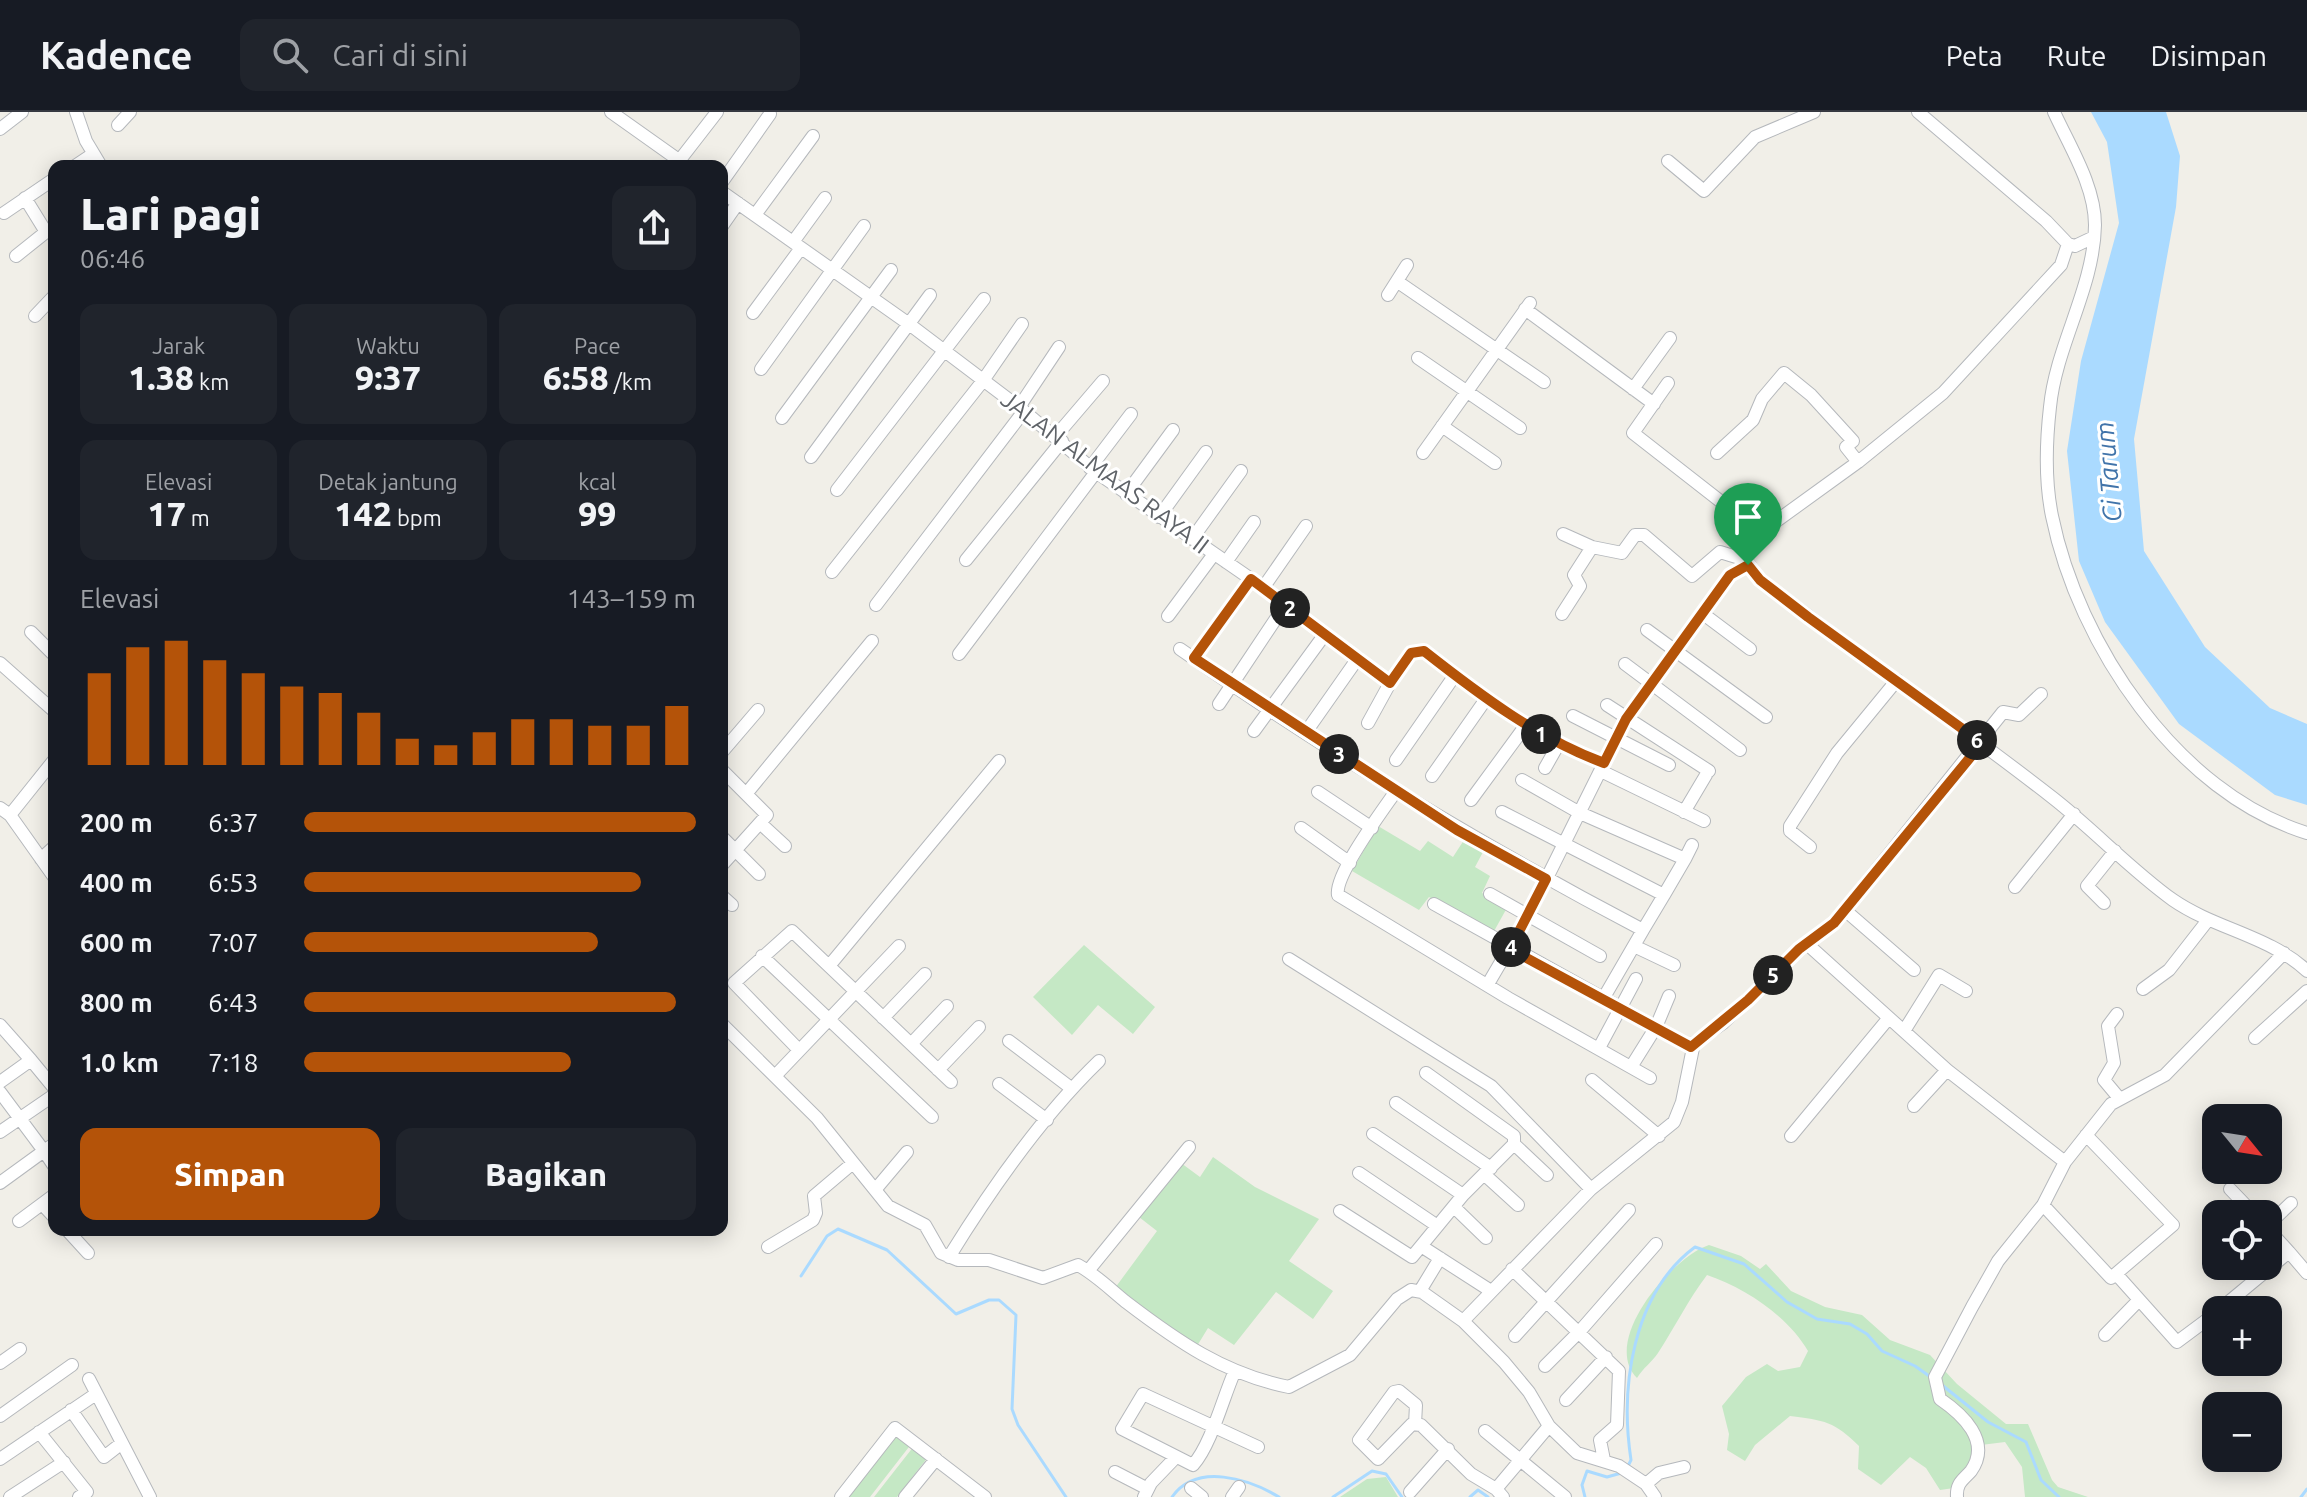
<!DOCTYPE html>
<html lang="id">
<head>
<meta charset="utf-8">
<style>
  :root { --surface:#171b24; --page:#20242c; --text:#f1f3f6; --muted:#9ea1a6; --line:#363941; --accent:#b45309 }
  body { margin:0; font-family:Ubuntu,sans-serif; background:var(--page); color:var(--text); height:100vh; display:flex; flex-direction:column; font-size:30px; white-space:nowrap }
  * { box-sizing:border-box; margin:0 }
  p { font-size:26px; color:var(--muted) }
  .icon { flex:none; width:44px; height:44px; fill:none; stroke:currentColor; stroke-width:2; stroke-linecap:round; stroke-linejoin:round }
  .map { position:relative; flex:1; overflow:hidden }
  .sheet { position:absolute; left:48px; top:48px; width:680px; height:1076px; display:flex; flex-direction:column; background:var(--surface); border-radius:16px; box-shadow:0 4px 20px #0003 }
  .sheet>* { flex:none }
  .needle { width:52px; rotate:120deg }
  .tools { position:absolute; left:2202px; top:992px; display:grid; gap:16px }
  .tools a { display:grid; place-items:center; width:80px; height:80px; border-radius:16px; background:var(--surface); box-shadow:0 4px 20px #0003; font-size:40px }
  .pin { position:absolute; display:grid; place-items:center; width:68px; height:68px; color:#fff; margin:-82px -34px; border-radius:50% 50% 50% 0; rotate:-45deg; box-shadow:0 0 8px #0007 }
  .pin .icon { rotate:45deg }
  .km { position:absolute; width:40px; height:40px; margin:-20px; border-radius:50%; background:#222; color:#fff; font-size:22px; line-height:40px; text-align:center }
  .round { display:grid; place-items:center; flex:none; width:84px; height:84px; border-radius:16px; background:var(--page) }
  .summary { display:flex; align-items:center; justify-content:space-between; height:136px; padding:0 32px }
  h1 { font-size:44px; font-weight:800; line-height:60px }
  .metrics { display:grid; grid-template-columns:repeat(3,1fr); gap:12px; height:136px; padding:8px 32px }
  .metrics div { display:grid; align-content:center; border-radius:16px; background:var(--page); text-align:center }
  .metrics b { font-size:34px; font-weight:800 }
  .metrics small { font-size:22px; font-weight:400 }
  .metrics p { font-size:22px }
  .chart { height:224px; padding:16px 32px }
  .chart p { display:flex; justify-content:space-between }
  .chart svg { width:100%; height:144px; margin-top:8px; stroke:var(--accent); stroke-width:6 }
  .cta { display:flex; gap:16px; margin-top:auto; padding:16px 32px }
  .cta a { flex:1; height:92px; border-radius:16px; background:var(--accent); color:#fff; font-size:32px; font-weight:800; line-height:92px; text-align:center }
  .cta a+a { background:var(--page); color:var(--text) }
  ul { padding:0 32px; list-style:none; font-size:26px }
  li { display:grid; grid-template-columns:128px 96px 1fr; align-items:center; height:60px }
  li i { height:20px; border-radius:10px; background:var(--accent) }
  header { display:flex; align-items:center; gap:48px; box-sizing:border-box; height:112px; padding:0 40px; background:var(--surface); border-bottom:2px solid var(--line) }
  header strong { font-size:38px }
  nav { display:flex; gap:44px; margin-inline-start:auto; font-size:28px }
  .search { width:560px; height:72px; background:var(--page); display:flex; align-items:center; gap:20px; box-sizing:border-box; padding:0 28px; border-radius:16px; color:var(--muted); font-size:30px }
  .map>svg:first-child { display:block }
</style>
</head>
<body>
<header>
<strong>Kadence</strong>
<div class="search"><svg class="icon" aria-label="search" viewBox="0 0 24 24"><circle cx="10" cy="10" r="6"/><path d="M15 15l6 6"/></svg>Cari di sini</div>
<nav><a>Peta</a><a>Rute</a><a>Disimpan</a></nav>
</header>
<div class="map">
<svg width="2307" height="1385" viewBox="0 0 2307 1385">
  <rect width="100%" height="100%" fill="#f1efe8"/>
  <path fill="#c5e8c5" d="M1378,714L1420,739L1428,729L1453,745L1464,728L1483,740L1475,755L1490,764L1482,781L1508,794L1493,821L1429,785L1419,798L1352,759Z
    M1084,833L1155,895L1133,922L1098,893L1072,923L1033,885Z
    M1213,1045L1255,1075L1319,1107L1289,1149L1333,1179L1313,1207L1276,1180L1234,1233L1208,1216L1197,1234L1115,1176L1157,1119L1139,1105L1181,1051L1200,1065Z
    M1709,1133L1741,1144L1760,1157L1766,1152L1791,1179L1825,1195L1862,1203L1890,1228L1930,1243L1957,1272L2006,1312H2028L2052,1368L2058,1375L2088,1385H2025L2022,1355L2005,1330L1981,1333L1954,1376L1940,1378L1926,1356L1910,1345L1881,1373L1858,1357L1859,1334C1835,1310 1824,1308 1790,1304L1755,1333L1745,1349L1727,1338L1729,1322L1722,1294L1746,1265L1767,1252L1778,1259L1800,1255L1808,1239C1788,1204 1745,1176 1707,1163C1688,1188 1675,1215 1658,1241C1652,1250 1643,1256 1637,1266C1600,1229 1672,1145 1709,1133Z
    M898,1320L912,1331L870,1385H846Z
    M914,1334L928,1345L897,1385H874Z
    M1386,1365L1398,1385H1340L1367,1367Z"/>
  <path fill="#aadaff" d="M2091,0H2166L2180,44L2176,95L2134,327L2144,439L2205,535L2270,596L2307,612V693L2275,683L2179,612L2105,510L2079,449L2067,339L2081,249L2119,111L2107,30Z"/>
  <g fill="none" stroke-linecap="round" stroke-linejoin="round">
    <path stroke="#aadaff" stroke-width="3" d="M801,1164L827,1124L838,1117L887,1138L956,1202L989,1188H999L1016,1203L1012,1297L1018,1313L1066,1385
      M1942,1273L1988,1310L2026,1330L2041,1368L2059,1385
      M1628,1354L1631,1348C1620,1276 1632,1182 1695,1135L1744,1152L1787,1190L1817,1207L1850,1212L1867,1222L1882,1239L1915,1254L1932,1266
      M1172,1385C1197,1350 1249,1367 1279,1385
      M1333,1385L1372,1359L1386,1362L1402,1385
      M1470,1385L1478,1378L1488,1385
      M1585,1385L1582,1373L1587,1359L1607,1365L1625,1360
      M2301,1385L2307,1377"/>
    <defs>
      <path id="minor" d="M76,0L86,29L101,54
        M611,0L687,54
        M1918,0L2046,109L2068,132L2061,153L1943,281L1858,350L1764,418L1748,437L1746,448L1760,468C1857,542 1957,611 2053,686C2094,718 2131,758 2173,788C2215,817 2270,824 2307,859
        M2054,0C2070,35 2095,74 2095,113C2094,176 2056,233 2050,295C2046,330 2045,370 2052,404C2078,532 2177,681 2307,721
        M118,13L130,0
        M0,17L22,0
        M679,49L717,0
        M1668,49L1704,79L1755,25L1814,0
        M75,54L93,42
        M722,70L770,2
        M722,80L909,212L1024,299L1096,360L1251,467L1390,571L1411,541L1424,539C1480,583 1537,626 1604,651
        M4,101L54,67
        M755,103L813,24
        M722,114L738,91
        M793,130L825,86
        M2068,132L2075,134L2094,125
        M16,144L46,120L25,86
        M1398,170L1544,270
        M1388,183L1407,153
        M1525,197L1654,292
        M753,201L801,136
        M35,204L54,184
        M1418,246L1520,316
        M761,257L864,114
        M1668,271L1633,321L1761,421
        M1633,277L1670,226
        M1019,295L1059,235
        M782,306L891,158
        M1442,314L1495,351
        M1056,324L1103,269
        M1423,341L1530,191
        M1717,341L1753,308L1762,287L1784,261L1811,283L1853,329L1846,335L1858,350
        M811,345L930,183
        M1090,356L1131,302
        M837,378L984,187
        M1126,382L1173,318
        M1159,405L1206,340
        M1563,422L1592,435L1622,441L1635,423H1644L1692,464L1720,440L1746,448
        M1192,427L1241,359
        M966,448L1062,329
        M1226,450L1254,410
        M832,460L982,270L1022,212
        M1263,476L1306,414
        M876,493L1024,299
        M1702,501L1750,537
        M1562,502L1580,474L1574,463L1592,435
        M1168,504L1214,442
        M1647,518L1766,605
        M31,520L54,543
        M1180,537C1330,642 1481,733 1643,818L1664,783
        M959,542L1096,360
        M1194,546L1251,467
        M0,551L54,599
        M1625,552L1740,638
        M1219,592L1285,493
        M1607,593L1709,659
        M1573,604L1669,653
        M1368,611L1390,571
        M1254,619L1325,522
        M1306,620L1358,546
        M722,640L758,598
        M1396,648L1455,563
        M1545,656L1558,633
        M722,658L767,703L722,753
        M1601,659L1704,709
        M1432,664L1486,587
        M1522,668L1580,701L1685,747L1692,733
        M1396,679C1383,698 1334,763 1338,783L1508,886L1650,966
        M1318,680L1372,716
        M746,682L872,529
        M1471,688L1526,613
        M0,696L10,703L54,765
        M1502,700L1664,783L1685,747
        M1684,700L1706,663
        M10,703L54,648
        M760,711L785,734
        M1301,716L1350,751
        M722,725L759,762
        M1810,735L1790,719V714L1837,641L1897,568
        M41,747L54,735
        M2015,775L2074,702
        M1490,782L1600,844
        M722,784L732,793
        M2104,791L2087,774L2115,739
        M1434,792L1691,935
        M1846,799L1914,858
        M1806,831L1947,958L2065,1050
        M1634,834L1674,853
        M762,844L932,1005
        M1289,847L1491,974L1591,1077
        M829,854L999,649
        M1488,872L1529,802L1626,607L1730,463L1748,453
        M2143,877L2169,858L2208,808
        M1603,887L1643,818
        M2117,902L2108,914L2114,951L2104,968L2119,986
        M883,906L925,862
        M722,912L817,1006L888,1094L925,1113L941,1141L958,1148H989L1043,1166L1078,1153C1096,1163 1110,1177 1126,1190C1177,1229 1224,1262 1289,1275L1350,1243L1397,1187L1411,1178L1422,1180L1463,1209L1504,1250L1529,1280L1549,1314L1577,1341L1619,1354L1646,1372L1655,1385
        M0,913L31,948L0,970
        M1904,919L1939,863L1966,879
        M2255,926L2307,879
        M1009,929L1071,976
        M911,932L947,894
        M1599,936L1636,867
        M799,938L734,871L792,819L951,970
        M31,948L54,976
        M1631,955L1656,915L1669,884
        M938,958L979,915
        M1426,961L1514,1024V1032L1547,1063
        M775,964L899,834
        M1592,968L1659,1024
        M999,972L1047,1008
        M0,980L44,1039L0,1071
        M1396,991L1491,1056
        M1914,994L1947,958
        M0,1020L54,983
        M1373,1022L1463,1083
        M1791,1024L1888,907
        M54,1032L44,1039L54,1054
        M1359,1061L1436,1113
        M1485,1063L1518,1093
        M2230,1077L2254,1102
        M875,1078L907,1040
        M42,1092L54,1105
        M2043,1093L2065,1050L2111,992L2165,963L2284,841
        M1454,1095L1486,1126
        M1340,1099L1412,1145L1463,1083L1514,1032
        M19,1109L54,1083
        M2268,1113L2291,1091
        M2268,1117L2289,1140
        M67,1118L88,1141
        M1421,1134L1491,1179
        M768,1135L813,1108L816,1101L814,1084L853,1051
        M949,1145C991,1077 1041,1005 1099,949
        M1512,1157L1619,1259L1617,1313L1600,1328L1604,1348
        M1088,1159L1189,1035
        M2118,1164L2177,1230L2216,1201
        M1420,1179L1440,1146
        M2219,1198L2289,1140L2307,1161
        M1463,1209L1591,1077L1674,1010L1682,990L1694,931L1723,911L1799,837L1834,811L2003,600L2019,603L2041,582
        M2105,1223L2139,1188
        M1515,1224L1629,1098
        M0,1251L20,1237
        M1545,1254L1580,1219L1656,1132
        M1234,1261C1223,1286 1211,1333 1193,1353L1122,1317L1143,1282L1258,1335
        M89,1267L150,1385
        M1566,1288L1606,1245
        M71,1298L104,1345L122,1331
        M0,1304L72,1253
        M1415,1312L1416,1293L1399,1279L1394,1280L1359,1328L1378,1347L1412,1312L1421,1313L1471,1362L1496,1377
        M1485,1319L1565,1385
        M39,1320L87,1380L79,1385
        M0,1347L96,1282
        M1115,1360L1148,1377
        M1646,1372L1659,1361L1684,1355
        M1191,1376L1202,1385
        M1410,1380L1448,1337
        M10,1385L64,1350
        M841,1385L895,1316L985,1385
        M905,1385L936,1347
        M1144,1385L1151,1371L1175,1346
        M1232,1385L1239,1375
        M1503,1385L1496,1377L1549,1314
        M1957,1385C1956,1371 1963,1368 1971,1359C1992,1329 1962,1302 1940,1287L1935,1265L1972,1195L1998,1149L2043,1093L2111,1166L2173,1113L2086,1023"/>
    </defs>
    <use href="#minor" stroke="#b5b8bc" stroke-width="14"/>
    <use href="#minor" stroke="#fff" stroke-width="12"/>
  </g>
  <g fill="none" stroke-linecap="round" stroke-linejoin="round">
    <defs>
      <path id="route" d="M1748,453L1760,468L1808,505L1982,631L1834,811L1799,837L1748,888L1691,935L1510,837L1546,767L1457,718L1194,546L1251,467L1390,571L1411,541L1424,539C1480,583 1537,626 1604,651L1626,607L1730,463Z"/>
    </defs>
    <use href="#route" stroke="#fff" stroke-width="16"/>
    <use href="#route" stroke="#b45309" stroke-width="10"/>
  </g>
  <g text-anchor="middle" dominant-baseline="central" stroke-width="6" stroke-linejoin="round" paint-order="stroke">
    <g font-size="24" fill="#5f6368" stroke="#fff">
      <text transform="translate(1105 360) rotate(37)">JALAN ALMAAS RAYA II</text>
    </g>
    <g font-size="26" font-style="italic" fill="#4174aa" stroke="#fff">
      <text transform="translate(2108 360) rotate(-95)">Ci Tarum</text>
    </g>
  </g>
</svg>
<div class="tools">
<a><svg class="needle" viewBox="-14 -14 28 28"><path d="M0-13l5 13h-10z" fill="#e53935"/><path d="M0 13l5-13h-10z" fill="#9ea1a6"/></svg></a>
<a><svg class="icon" aria-label="locate" viewBox="0 0 24 24"><circle cx="12" cy="12" r="6"/><path d="M12 2v4M12 18v4M2 12h4M18 12h4"/></svg></a>
<a>+</a>
<a>−</a>
</div>
<div class="pin" style="left:1748px;top:453px;background:#1e9e55"><svg class="icon" aria-label="arrive" viewBox="0 0 24 24"><path d="M6 21V4h12l-3 4 3 4H6"/></svg></div>
<b class="km" style="left:1541px;top:622px">1</b>
<b class="km" style="left:1290px;top:496px">2</b>
<b class="km" style="left:1339px;top:642px">3</b>
<b class="km" style="left:1511px;top:835px">4</b>
<b class="km" style="left:1773px;top:863px">5</b>
<b class="km" style="left:1977px;top:628px">6</b>
<section class="sheet">
<div class="summary"><div><h1>Lari pagi</h1><p>06:46</p></div><a class="round"><svg class="icon" aria-label="share" viewBox="0 0 24 24"><path d="M12 15V3M7 8l5-5 5 5M5 13v7h14v-7"/></svg></a></div>
<div class="metrics">
<div><p>Jarak</p><b>1.38<small> km</small></b></div>
<div><p>Waktu</p><b>9:37</b></div>
<div><p>Pace</p><b>6:58<small> /km</small></b></div>
</div>
<div class="metrics">
<div><p>Elevasi</p><b>17<small> m</small></b></div>
<div><p>Detak jantung</p><b>142<small> bpm</small></b></div>
<div><p>kcal</p><b>99</b></div>
</div>
<div class="chart"><p><span>Elevasi</span>143–159 m</p>
<svg viewBox="0 0 160 44" preserveAspectRatio="none"><path d="M5 44V16M15 44V8M25 44V6M35 44V12M45 44V16M55 44V20M65 44V22M75 44V28M85 44V36M95 44V38M105 44V34M115 44V30M125 44V30M135 44V32M145 44V32M155 44V26"/></svg>
</div>
<ul>
<li><b>200 m</b>6:37<i style="width:100%"></i></li>
<li><b>400 m</b>6:53<i style="width:86%"></i></li>
<li><b>600 m</b>7:07<i style="width:75%"></i></li>
<li><b>800 m</b>6:43<i style="width:95%"></i></li>
<li><b>1.0 km</b>7:18<i style="width:68%"></i></li>
</ul>
<div class="cta"><a>Simpan</a><a>Bagikan</a></div>
</section>
</div>
</body>
</html>
